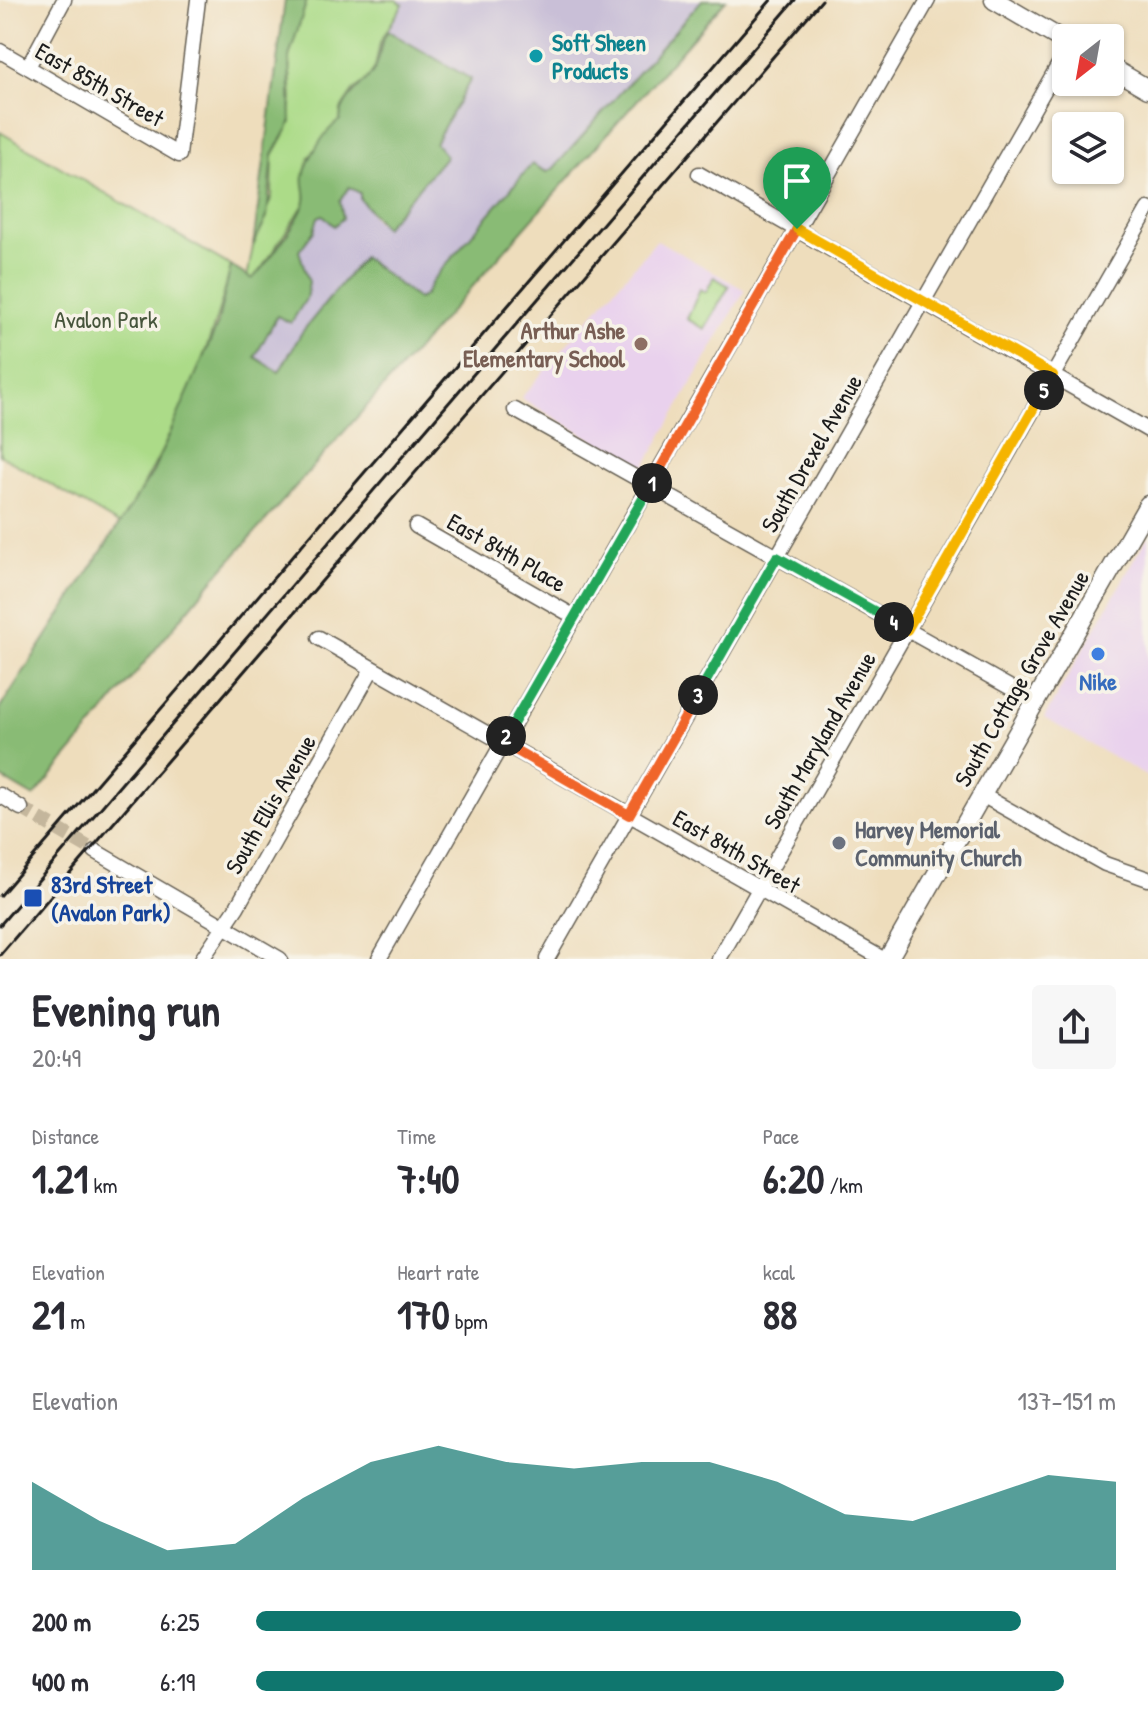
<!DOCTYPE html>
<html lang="en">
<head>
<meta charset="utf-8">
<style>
  :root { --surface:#fff; --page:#f7f7f7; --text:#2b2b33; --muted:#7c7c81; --accent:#0f766e }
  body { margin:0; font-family:"Patrick Hand",sans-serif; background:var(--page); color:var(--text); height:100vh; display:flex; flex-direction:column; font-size:30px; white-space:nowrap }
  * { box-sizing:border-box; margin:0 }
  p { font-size:26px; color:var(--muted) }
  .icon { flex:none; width:44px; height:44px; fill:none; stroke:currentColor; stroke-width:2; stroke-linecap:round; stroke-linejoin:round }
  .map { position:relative; height:959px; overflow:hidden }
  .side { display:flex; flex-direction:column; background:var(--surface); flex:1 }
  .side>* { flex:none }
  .needle { width:52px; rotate:211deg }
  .buttons { position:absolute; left:1052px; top:24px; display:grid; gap:16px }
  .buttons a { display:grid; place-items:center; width:72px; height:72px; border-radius:8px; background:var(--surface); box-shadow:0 2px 6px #0004; font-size:40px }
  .pin { position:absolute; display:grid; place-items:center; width:68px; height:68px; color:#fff; margin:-82px -34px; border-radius:50% 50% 50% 0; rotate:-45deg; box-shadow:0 0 8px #0007 }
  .pin .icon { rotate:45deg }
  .km { position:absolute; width:40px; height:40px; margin:-20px; border-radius:50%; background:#222; color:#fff; font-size:22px; line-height:40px; text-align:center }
  .round { display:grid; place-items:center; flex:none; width:84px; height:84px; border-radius:8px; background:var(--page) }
  .headline { display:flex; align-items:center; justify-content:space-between; height:136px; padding:0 32px }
  h1 { font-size:44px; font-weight:700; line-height:60px }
  .stats { display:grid; grid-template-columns:repeat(3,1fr); gap:12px; height:136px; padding:8px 32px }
  .stats div { display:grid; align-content:center }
  .stats b { font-size:40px; font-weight:700 }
  .stats small { font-size:22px; font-weight:400 }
  .stats p { font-size:22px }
  .chart { height:224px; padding:16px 32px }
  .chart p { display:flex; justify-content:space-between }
  .chart svg { width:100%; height:144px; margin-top:8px; fill:var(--accent); opacity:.7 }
  ul { padding:0 32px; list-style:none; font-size:26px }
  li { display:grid; grid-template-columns:128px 96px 1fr; align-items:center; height:60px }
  li i { height:20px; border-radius:10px; background:var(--accent) }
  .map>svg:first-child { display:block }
</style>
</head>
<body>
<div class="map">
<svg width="1148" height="959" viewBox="0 0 1148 959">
  <rect width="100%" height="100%" fill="#f7f3e8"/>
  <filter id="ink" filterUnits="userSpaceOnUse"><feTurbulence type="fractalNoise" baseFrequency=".0125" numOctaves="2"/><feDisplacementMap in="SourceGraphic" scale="16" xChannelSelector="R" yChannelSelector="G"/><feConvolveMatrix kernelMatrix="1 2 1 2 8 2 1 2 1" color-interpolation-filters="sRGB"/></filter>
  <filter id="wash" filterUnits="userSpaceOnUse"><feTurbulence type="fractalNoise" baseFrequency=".006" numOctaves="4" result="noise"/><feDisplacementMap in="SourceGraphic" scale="32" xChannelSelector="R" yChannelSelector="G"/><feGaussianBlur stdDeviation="1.8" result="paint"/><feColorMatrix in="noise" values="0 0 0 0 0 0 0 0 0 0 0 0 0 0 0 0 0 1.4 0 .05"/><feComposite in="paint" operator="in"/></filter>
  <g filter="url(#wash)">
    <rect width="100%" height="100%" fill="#eeddbc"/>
    <path fill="#e9d1ed" d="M657,240L745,290L643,469L521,398Z
      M1148,536V777L1044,718Z"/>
    <path fill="#c9bfd7" d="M396,0H702L553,169L547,172L532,165L433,280L425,295L418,299L363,257L302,332L280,372L255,357L302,269L299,251L314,231L318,217L322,215L334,226L342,194L349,187L360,193V199L377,223L435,143L471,79L388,31L402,4Z"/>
    <path fill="#acdb88" stroke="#647c52" stroke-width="2" d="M307,0H396L403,4L380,42L375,68L364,84L353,91L341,109L340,120L309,158L305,203L259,272L252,279L247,278L253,246L272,196L273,155L288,128L292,99L289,57Z
      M0,132L231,266C209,359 170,444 120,525L0,455Z
      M714,277L729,286L705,329L687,319L700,289L706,292Z"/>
    <path fill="#89bb74" stroke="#526c48" stroke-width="2" d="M285,0H307L289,57L291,123L273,155L267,217L253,246Z
      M702,0H726L205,589L34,797L0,777V708L153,472L217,326L231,266L252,279C265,266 302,217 305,201C307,193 302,184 304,175C308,158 325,130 340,120C342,96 365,87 375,68C382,55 378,43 388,31L471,79L435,143L446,156L384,228L360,199V193L349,187L340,201L343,218L334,226L323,215L318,217L314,231L299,251L309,282L306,299L291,323L277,316L255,357L279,372L302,332L363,257L418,299L425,295L433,280L532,164L547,172L553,169Z"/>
  </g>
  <g filter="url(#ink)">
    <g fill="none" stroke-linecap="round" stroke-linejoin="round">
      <path stroke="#c4b69c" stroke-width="14" stroke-dasharray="14 7" stroke-linecap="butt" d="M21,808L95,851"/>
      <defs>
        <path id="minor" d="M0,51L179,155L198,0
          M28,67L64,0
          M699,174L1148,430
          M515,410L1036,702
          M416,526L575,617
          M319,638L883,959
          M0,795L21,808
          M982,795L1105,864L1148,879
          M95,851L280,959
          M202,959L237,907L372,669
          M379,959L928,0
          M547,959L1066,52
          M719,959L1148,209"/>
        <path id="major" d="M994,0L1066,42
          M1110,67L1148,89
          M888,959L1148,505"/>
      </defs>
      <use href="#minor" stroke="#666054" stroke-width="17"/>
      <use href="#major" stroke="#666054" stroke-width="21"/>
      <use href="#minor" stroke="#fff" stroke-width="14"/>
      <use href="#major" stroke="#fff" stroke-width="18"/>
      <path stroke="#1c1c1c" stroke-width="3" d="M0,896L771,0
        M0,925L795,0
        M0,955L822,0"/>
    </g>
  </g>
  <g fill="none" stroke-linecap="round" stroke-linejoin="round" filter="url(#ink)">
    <defs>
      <path id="split-1" d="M652,483L797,229"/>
      <path id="split-2" d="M506,736L652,483"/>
      <path id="split-3" d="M506,736L503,743L629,815L698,695"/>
      <path id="split-4" d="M698,695L777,557L894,622"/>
      <path id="split-5" d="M894,622L907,630L1044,390"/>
      <path id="split-6" d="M797,229L1053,375L1044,390"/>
    </defs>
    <use href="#split-1" stroke="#fff" stroke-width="16"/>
    <use href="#split-2" stroke="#fff" stroke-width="16"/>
    <use href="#split-3" stroke="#fff" stroke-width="16"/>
    <use href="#split-4" stroke="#fff" stroke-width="16"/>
    <use href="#split-5" stroke="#fff" stroke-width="16"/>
    <use href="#split-6" stroke="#fff" stroke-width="16"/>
    <use href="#split-1" stroke="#f0652b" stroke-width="10"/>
    <use href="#split-2" stroke="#22a559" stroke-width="10"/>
    <use href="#split-3" stroke="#f0652b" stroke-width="10"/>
    <use href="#split-4" stroke="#22a559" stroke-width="10"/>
    <use href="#split-5" stroke="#f5b400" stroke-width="10"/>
    <use href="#split-6" stroke="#f5b400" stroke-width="10"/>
  </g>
  <circle fill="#0f9aa8" stroke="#f7f3e8" stroke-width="3" cx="536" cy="56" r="8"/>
  <circle fill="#8d6e63" stroke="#f7f3e8" stroke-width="3" cx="641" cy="344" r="8"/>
  <circle fill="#3f7fe0" stroke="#f7f3e8" stroke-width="3" cx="1098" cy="654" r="8"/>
  <circle fill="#6b7280" stroke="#f7f3e8" stroke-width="3" cx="839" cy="843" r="8"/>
  <rect fill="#1a4fb4" stroke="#f7f3e8" stroke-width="3" x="23" y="888" width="20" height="20" rx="4"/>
  <g text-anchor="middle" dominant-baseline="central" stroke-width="7" stroke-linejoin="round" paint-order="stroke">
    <g font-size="24" font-weight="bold" fill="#0d838f" stroke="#f7f3e8" text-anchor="start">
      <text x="552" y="42">Soft Sheen<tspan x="552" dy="28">Products</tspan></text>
    </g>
    <g font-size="24" fill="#1c1c1c" stroke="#f7f3e8">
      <text transform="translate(100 84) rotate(30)">East 85th Street</text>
      <text transform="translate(811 453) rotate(-60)">South Drexel Avenue</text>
      <text transform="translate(507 552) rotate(30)">East 84th Place</text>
      <text transform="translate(1021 678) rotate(-60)">South Cottage Grove Avenue</text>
      <text transform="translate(819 740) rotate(-60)">South Maryland Avenue</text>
      <text transform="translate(270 804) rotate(-60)">South Ellis Avenue</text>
      <text transform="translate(737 851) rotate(30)">East 84th Street</text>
    </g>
    <g font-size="24" fill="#47553c" stroke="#f7f3e8">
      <text x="106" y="319">Avalon Park</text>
    </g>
    <g font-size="24" font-weight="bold" fill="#785e54" stroke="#f7f3e8" text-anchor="end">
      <text x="625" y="330">Arthur Ashe<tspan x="625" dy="28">Elementary School</tspan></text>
    </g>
    <g font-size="24" font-weight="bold" fill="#366cbe" stroke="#f7f3e8">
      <text x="1098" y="681">Nike</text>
    </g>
    <g font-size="24" font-weight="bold" fill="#5b616d" stroke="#f7f3e8" text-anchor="start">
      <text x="855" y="829">Harvey Memorial<tspan x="855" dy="28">Community Church</tspan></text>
    </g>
    <g font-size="24" font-weight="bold" fill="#164399" stroke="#f7f3e8" text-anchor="start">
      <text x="51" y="884">83rd Street<tspan x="51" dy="28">(Avalon Park)</tspan></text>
    </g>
  </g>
</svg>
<div class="buttons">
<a><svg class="needle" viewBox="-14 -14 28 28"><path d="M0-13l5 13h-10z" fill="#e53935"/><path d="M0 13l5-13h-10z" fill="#7c7c81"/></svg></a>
<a><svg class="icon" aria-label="layers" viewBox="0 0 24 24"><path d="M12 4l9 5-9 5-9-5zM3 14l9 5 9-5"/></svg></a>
</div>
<div class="pin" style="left:797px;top:229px;background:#1e9e55"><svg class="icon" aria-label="arrive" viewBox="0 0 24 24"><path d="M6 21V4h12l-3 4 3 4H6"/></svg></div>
<b class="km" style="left:652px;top:483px">1</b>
<b class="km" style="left:506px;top:736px">2</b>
<b class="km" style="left:698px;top:695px">3</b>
<b class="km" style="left:894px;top:622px">4</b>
<b class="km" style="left:1044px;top:390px">5</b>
</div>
<section class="side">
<div class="headline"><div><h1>Evening run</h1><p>20:49</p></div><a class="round"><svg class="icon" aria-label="share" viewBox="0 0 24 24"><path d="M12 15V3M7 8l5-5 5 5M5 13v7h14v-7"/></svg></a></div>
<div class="stats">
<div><p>Distance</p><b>1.21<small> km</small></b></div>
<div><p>Time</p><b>7:40</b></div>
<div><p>Pace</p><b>6:20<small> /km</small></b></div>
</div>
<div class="stats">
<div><p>Elevation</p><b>21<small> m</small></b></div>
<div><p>Heart rate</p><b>170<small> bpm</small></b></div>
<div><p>kcal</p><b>88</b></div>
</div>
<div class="chart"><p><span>Elevation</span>137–151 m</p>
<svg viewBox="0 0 160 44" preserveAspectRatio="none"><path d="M0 44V17L10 29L20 38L30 36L40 22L50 11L60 6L70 11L80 13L90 11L100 11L110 17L120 27L130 29L140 22L150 15L160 17V44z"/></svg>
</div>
<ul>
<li><b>200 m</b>6:25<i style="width:89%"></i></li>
<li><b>400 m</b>6:19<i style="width:94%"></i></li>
</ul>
</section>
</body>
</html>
